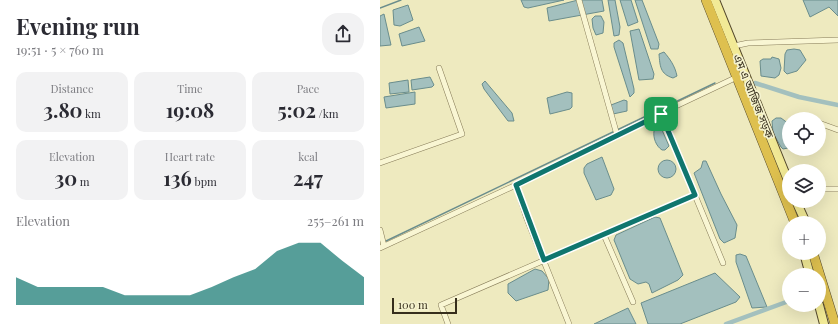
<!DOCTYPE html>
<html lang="en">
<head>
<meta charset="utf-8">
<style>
  :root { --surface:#fff; --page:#f2f2f3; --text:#2b2b33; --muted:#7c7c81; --accent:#0f766e }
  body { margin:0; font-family:"Playfair Display","Noto Sans Bengali",serif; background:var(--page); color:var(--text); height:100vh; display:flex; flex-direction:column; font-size:15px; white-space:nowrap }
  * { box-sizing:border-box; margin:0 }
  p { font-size:13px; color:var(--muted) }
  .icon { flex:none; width:22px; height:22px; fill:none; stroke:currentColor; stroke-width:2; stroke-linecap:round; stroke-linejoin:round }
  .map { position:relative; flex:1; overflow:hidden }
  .side { display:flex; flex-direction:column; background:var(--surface); width:380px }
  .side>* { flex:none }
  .tools { position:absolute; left:402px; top:112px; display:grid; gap:8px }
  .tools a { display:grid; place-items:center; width:44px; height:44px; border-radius:50%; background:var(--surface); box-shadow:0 4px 16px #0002; font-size:20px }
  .scale { position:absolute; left:12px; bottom:10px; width:65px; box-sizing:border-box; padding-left:4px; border:2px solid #362e1c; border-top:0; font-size:11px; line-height:14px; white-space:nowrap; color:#362e1c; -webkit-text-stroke:3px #f5f3cf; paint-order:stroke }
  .pin { position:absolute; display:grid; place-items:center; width:34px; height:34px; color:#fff; margin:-17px; border-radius:8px; box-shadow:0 2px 6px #0006 }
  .round { display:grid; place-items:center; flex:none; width:42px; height:42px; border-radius:16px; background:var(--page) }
  .head { display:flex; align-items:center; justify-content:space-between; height:68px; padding:0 16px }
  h1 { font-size:22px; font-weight:700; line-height:30px }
  .stats { display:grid; grid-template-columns:repeat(3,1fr); gap:6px; height:68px; padding:4px 16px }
  .stats div { display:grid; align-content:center; border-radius:10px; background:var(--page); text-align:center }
  .stats b { font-size:20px; font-weight:700 }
  .stats small { font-size:11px; font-weight:400 }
  .stats p { font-size:11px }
  .chart { height:112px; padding:8px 16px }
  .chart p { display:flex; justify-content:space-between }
  .chart svg { width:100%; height:72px; margin-top:4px; fill:var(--accent); opacity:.7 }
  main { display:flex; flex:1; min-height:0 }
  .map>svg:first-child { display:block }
</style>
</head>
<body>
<main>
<section class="side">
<div class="head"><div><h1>Evening run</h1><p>19:51 · 5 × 760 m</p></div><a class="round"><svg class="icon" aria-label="share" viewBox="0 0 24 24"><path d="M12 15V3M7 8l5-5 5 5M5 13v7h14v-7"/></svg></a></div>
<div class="stats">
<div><p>Distance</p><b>3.80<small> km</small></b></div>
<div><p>Time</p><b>19:08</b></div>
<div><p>Pace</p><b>5:02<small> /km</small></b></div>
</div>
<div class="stats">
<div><p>Elevation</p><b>30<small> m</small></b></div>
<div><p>Heart rate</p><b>136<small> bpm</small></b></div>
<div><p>kcal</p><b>247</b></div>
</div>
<div class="chart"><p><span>Elevation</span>255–261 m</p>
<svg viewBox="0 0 160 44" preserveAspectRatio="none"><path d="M0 44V27L10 33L20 33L30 33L40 33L50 38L60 38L70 38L80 38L90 33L100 27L110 22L120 11L130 6L140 6L150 17L160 27V44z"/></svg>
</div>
</section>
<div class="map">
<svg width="458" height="324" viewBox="0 0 458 324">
  <rect width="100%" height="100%" fill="#eeeabf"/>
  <path fill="#a3c0be" stroke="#6a8d8c" d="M141,0H184L148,8L144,7Z
    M198,0H222L224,11L169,21L167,8Z
    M228,0H235L240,27L239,35L234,36Z
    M240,0H251L258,22L248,26Z
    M255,0H262L279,44L278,49H271Z
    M423,0H458V16L449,7L430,17Z
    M28,5L33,20L20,26L14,25L13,10Z
    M4,14L11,45L0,46V16Z
    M215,16H221L224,22L223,33L216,35L213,28L212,19Z
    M39,27L45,41L22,46L19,34Z
    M259,29L274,74L273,79L259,80L250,31Z
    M239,40L243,43L254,89V93L250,97L234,47V43Z
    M414,49L420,50L426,60L417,71L407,74L404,71L405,54L407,50Z
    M284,52C290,59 295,66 297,76L293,78C280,74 280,66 279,54Z
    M392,57L399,59L401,68L399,75L395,78L381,76L380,61L383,59H391Z
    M50,77L54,85L52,87L32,90L31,80Z
    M28,80L29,92L10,94L9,83Z
    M105,81L132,113L134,121H128L104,89L102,84Z
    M35,92V104L6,108L4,97Z
    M187,92L192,93V107L190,109L170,114L167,98Z
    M244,100L247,101V111L233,114L231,105Z
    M396,118H401L409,124L408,148L403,149L401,147L393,133L392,121Z
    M278,128L282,130L289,146L285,150H282C276,146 273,138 274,131Z
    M222,157L234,189L231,195L216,200L204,173V168L207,164Z
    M278 169a9 9 0 1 1 18 0a9 9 0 1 1-18 0Z
    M323,161H326L341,194L357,225L355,238L344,243L340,239L314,173L321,168Z
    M275,217L280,218L303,275L298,280L272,293L269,284L266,282L258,284L250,279L234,240L236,235Z
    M360,254L366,256L387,307L372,308L356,262V255Z
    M155,269L162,271L169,279L168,290L136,301L128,293V284Z
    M335,273L360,297L356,302L300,324H268L261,303Z
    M248,308L256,324H214Z"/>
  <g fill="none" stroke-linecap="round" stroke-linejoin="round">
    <path stroke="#6a8d8c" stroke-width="1.5" d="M0,8L21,0
      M4,242L335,83"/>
    <path stroke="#a3c0be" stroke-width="4.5" d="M375,83L419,97L458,105
      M346,324L409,301"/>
    <defs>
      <path id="street" d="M199,0L237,135
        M354,46L368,43L458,40
        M281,113L355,78
        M439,123L458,130
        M0,163L82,134L59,68
        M136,185L147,219L189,324
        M439,189H458
        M0,230L4,246
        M224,235L253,302
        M0,248L136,185L281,113L343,263
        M68,324L61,305L315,195"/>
      <path id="primary" d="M335,0L409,183
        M416,201L426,223
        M424,253L430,275
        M439,305L444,324"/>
      <path id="highway" d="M326,0L415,223
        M433,253L455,324"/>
    </defs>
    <use href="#street" stroke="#867b58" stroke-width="6"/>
    <use href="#primary" stroke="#54482c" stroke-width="10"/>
    <use href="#highway" stroke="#54482c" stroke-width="10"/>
    <use href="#street" stroke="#f9f6d3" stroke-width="5"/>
    <use href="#primary" stroke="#f2ea96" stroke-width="8"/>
    <use href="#highway" stroke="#dec04f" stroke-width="9"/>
  </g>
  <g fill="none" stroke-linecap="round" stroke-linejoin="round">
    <defs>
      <path id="route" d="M281,114L315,195L164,260L136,185Z"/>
    </defs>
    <use href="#route" stroke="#fff" stroke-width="8"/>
    <use href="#route" stroke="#0f766e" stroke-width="5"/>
  </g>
  <g text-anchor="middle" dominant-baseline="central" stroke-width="3.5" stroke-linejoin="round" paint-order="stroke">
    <g font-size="11" fill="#362e1c" stroke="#f5f3cf">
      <text transform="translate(374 96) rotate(68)">এম এ আজিজ সড়ক</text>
    </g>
  </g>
</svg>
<div class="tools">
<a><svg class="icon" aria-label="locate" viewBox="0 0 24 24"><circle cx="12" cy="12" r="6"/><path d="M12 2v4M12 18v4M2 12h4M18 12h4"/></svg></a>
<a><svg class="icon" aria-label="layers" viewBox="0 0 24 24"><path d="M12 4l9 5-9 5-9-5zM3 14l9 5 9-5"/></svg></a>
<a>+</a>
<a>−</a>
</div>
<div class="scale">100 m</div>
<div class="pin" style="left:281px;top:114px;background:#1e9e55"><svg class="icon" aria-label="arrive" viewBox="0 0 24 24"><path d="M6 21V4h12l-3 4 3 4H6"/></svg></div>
</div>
</main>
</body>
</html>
